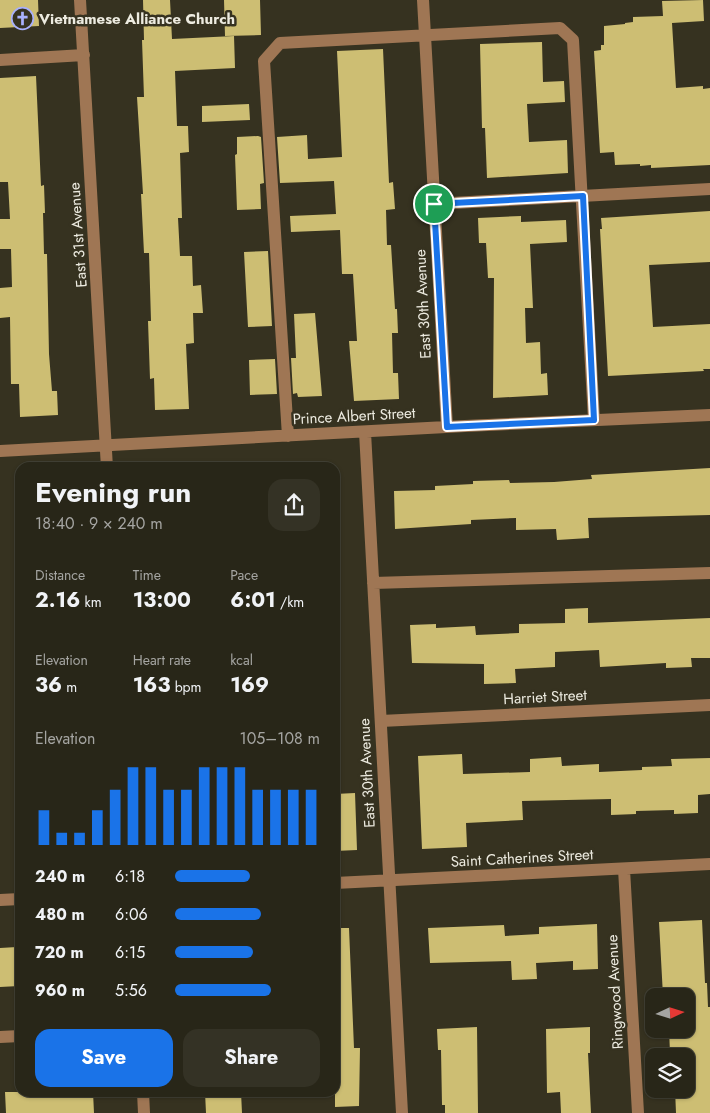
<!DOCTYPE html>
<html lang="en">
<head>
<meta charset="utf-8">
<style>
  :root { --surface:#282618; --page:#343225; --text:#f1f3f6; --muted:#a5a5a2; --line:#444337; --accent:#1a73e8 }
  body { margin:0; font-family:Jost,sans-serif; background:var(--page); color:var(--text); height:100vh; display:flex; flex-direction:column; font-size:19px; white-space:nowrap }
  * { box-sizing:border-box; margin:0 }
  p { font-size:16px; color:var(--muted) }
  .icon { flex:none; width:28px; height:28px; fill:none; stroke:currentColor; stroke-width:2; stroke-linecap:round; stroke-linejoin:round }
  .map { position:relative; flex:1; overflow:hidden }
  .side { position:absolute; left:15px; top:462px; width:325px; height:635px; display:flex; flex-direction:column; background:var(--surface); border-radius:15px; box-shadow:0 1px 4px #0004,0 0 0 1px var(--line) }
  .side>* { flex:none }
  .needle { width:32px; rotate:86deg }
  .fabs { position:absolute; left:645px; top:988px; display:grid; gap:10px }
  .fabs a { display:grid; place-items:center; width:50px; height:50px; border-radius:10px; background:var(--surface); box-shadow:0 1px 4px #0004,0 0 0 1px var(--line); font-size:25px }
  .pin { position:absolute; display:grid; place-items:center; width:42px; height:42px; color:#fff; margin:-21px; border:2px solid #fff; border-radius:50%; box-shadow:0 1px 5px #0007 }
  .round { display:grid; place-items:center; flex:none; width:52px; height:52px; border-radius:15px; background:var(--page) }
  .head { display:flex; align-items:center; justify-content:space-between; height:85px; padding:0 20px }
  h1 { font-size:28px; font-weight:700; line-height:38px }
  .figures { display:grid; grid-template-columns:repeat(3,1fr); gap:8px; height:85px; padding:5px 20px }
  .figures div { display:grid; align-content:center }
  .figures b { font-size:21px; font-weight:700 }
  .figures small { font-size:14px; font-weight:400 }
  .figures p { font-size:14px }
  .chart { height:140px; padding:10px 20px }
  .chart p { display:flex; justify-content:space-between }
  .chart svg { width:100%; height:90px; margin-top:5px; stroke:var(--accent); stroke-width:6 }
  .action { display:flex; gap:10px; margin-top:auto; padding:10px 20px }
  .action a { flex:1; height:58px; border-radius:15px; background:var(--accent); color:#fff; font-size:20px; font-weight:700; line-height:58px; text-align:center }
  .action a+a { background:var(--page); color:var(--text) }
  ul { padding:0 20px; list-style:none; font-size:16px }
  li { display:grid; grid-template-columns:80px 60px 1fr; align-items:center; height:38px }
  li i { height:12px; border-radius:6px; background:var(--accent) }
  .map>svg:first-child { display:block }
</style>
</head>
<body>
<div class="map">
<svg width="710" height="1113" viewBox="0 0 710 1113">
  <rect width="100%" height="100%" fill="#363220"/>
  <path fill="#cdbe73" d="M0,0H38L39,26L0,28Z
    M143,0H170L172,39L234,36L235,68L175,71L177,126H188L189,152L180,153L182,218H178L180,256H192L193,286L201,285L203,313H193L194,343L186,344L189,409L155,410L154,378L150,379L148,321H151L149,253H144L141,194H143L137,97H144L142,40H144Z
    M224,0H260L261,35L225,36Z
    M703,0L704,21L672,23L676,88L703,86V89L710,88V165L651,168V165L640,166V164L615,165L614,152L600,153L594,51L601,50V45H604V26L625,24V23L633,22V17L663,16L662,1Z
    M542,42L543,82L564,81L565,102L527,104L529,142L567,140L568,173L487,178L485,128H482L480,44Z
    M383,49L389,183L393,182L395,209L386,210L387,245H391L395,309H397L398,333H392L393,373H398L399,399L354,401L349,341H357L353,274H342L340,230L291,232L290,216L336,214L334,181L280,183L277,137L307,135L308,159L342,157L337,51Z
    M36,76L41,186L44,185L45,213H43L44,254H47L49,354L52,391H57L58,415L20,417L19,384H11L10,317L0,318V288L12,287L11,249H0V219H10L8,182H0V78Z
    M249,104L250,120L202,122V106Z
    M258,136L261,137L264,183L260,184L261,209L237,210L235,155L237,154V137Z
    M710,211V262L649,265L653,327L710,324V369H703L704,371L608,376L600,229H602L601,218Z
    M521,216V222L566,220L567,242L530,244L533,308H525L526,343L540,342L541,374L547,373L548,395L493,398L494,278H488L486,243H479L478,218Z
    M268,251L272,326L248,327L244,252Z
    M315,313L322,396L298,397L297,393L293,394L291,358H296L294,314Z
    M275,359L277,394L250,395L249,360Z
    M710,468V515L588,518L589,538L557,540L556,529L516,530V518L471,520V524L395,529L394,491L435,490V486L473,484V481L509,480L510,483L554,482L592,479L591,475Z
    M588,608V623L710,618V658H691L692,667L666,668V663L600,667L599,650L555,652V667L515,669L516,683L484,684V664L412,663L410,625L436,624V628L475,626L476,635L519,633V624L565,623V609Z
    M462,754L463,774L530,772V759L561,757L562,766L599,764V772L642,770V767L672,766L671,759L710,758V794L698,795V813L674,814V810L636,811V814L611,815V799L522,801L523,820L466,823L467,847L422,849L418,756Z
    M355,793L357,850L335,851V794Z
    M702,920L705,983H707L708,1007H710V1113H676L675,1089H686V1056H676V1053H670L669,1029H686V996H663L659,922Z
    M597,924L598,969L573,970V961L536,963L537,979L512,980L511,961L430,963L428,928L504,925L505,936L539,934V927Z
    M335,928H349L354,1048H360L359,1106L335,1107Z
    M17,947L19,986L0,987V948Z
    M477,1027L478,1113H445V1105H442L441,1050H438L437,1029Z
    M590,1027V1053H588L591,1113H561L560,1092L547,1093L546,1029Z
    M5,1092H93L94,1113H6Z
    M205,1092H241L242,1113H206Z"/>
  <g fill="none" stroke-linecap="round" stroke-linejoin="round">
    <path stroke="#9f7654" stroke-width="12" d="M80,0L107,468
      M423,0L447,427
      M0,60L84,55
      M434,204L710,189
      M365,432L402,1113
      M288,436L264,61L280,43L560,28L573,40L594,420
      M0,451L465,426L710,415
      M373,583L710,573
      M381,721L710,705
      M624,869L638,1113
      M335,883L710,864
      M0,900L20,899
      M0,1037L20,1036
      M143,1092L144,1113"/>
  </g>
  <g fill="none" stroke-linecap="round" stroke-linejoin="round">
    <defs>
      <path id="route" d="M583,196L594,420L447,427L434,204Z"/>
    </defs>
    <use href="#route" stroke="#fff" stroke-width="10"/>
    <use href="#route" stroke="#1a73e8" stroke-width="6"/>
  </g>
  <defs>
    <symbol id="church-ring" viewBox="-11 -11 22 22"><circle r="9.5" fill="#363220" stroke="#a8b0fc" stroke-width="1.5"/><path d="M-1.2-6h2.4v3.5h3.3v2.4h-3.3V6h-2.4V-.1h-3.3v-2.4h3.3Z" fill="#a8b0fc"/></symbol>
  </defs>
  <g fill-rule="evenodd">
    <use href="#church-ring" x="10" y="6" width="25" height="25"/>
  </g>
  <g text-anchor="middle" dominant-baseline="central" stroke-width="5" stroke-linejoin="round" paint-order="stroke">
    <g font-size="15" font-weight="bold" fill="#edebe0" stroke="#363220" text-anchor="start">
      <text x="39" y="19">Vietnamese Alliance Church</text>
    </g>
    <g font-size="15" fill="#edebe0" stroke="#363220">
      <text transform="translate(78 235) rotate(-94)">East 31st Avenue</text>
      <text transform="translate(423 304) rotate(-93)">East 30th Avenue</text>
      <text transform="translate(354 416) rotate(-3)">Prince Albert Street</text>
      <text transform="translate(545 697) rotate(-3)">Harriet Street</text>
      <text transform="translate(367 773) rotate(-93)">East 30th Avenue</text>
      <text transform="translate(522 858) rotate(-3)">Saint Catherines Street</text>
      <text transform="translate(615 992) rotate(-93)">Ringwood Avenue</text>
    </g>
  </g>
</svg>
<div class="fabs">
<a><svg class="needle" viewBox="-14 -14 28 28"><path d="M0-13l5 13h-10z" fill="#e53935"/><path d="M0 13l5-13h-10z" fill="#a5a5a2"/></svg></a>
<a><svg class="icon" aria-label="layers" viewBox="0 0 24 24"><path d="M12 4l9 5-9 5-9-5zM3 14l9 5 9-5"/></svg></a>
</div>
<div class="pin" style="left:434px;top:204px;background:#1e9e55"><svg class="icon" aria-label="arrive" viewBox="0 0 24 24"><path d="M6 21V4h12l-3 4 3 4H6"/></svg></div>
<section class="side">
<div class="head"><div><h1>Evening run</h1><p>18:40 · 9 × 240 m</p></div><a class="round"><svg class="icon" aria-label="share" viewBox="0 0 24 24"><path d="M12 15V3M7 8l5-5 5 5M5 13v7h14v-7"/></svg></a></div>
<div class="figures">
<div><p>Distance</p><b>2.16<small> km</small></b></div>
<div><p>Time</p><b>13:00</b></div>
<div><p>Pace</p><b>6:01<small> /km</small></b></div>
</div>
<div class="figures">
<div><p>Elevation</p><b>36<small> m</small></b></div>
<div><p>Heart rate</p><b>163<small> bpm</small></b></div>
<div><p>kcal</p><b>169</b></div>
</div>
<div class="chart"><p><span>Elevation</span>105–108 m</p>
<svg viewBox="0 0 160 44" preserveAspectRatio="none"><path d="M5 44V27M15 44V38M25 44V38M35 44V27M45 44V17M55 44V6M65 44V6M75 44V17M85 44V17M95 44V6M105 44V6M115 44V6M125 44V17M135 44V17M145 44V17M155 44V17"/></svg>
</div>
<ul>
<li><b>240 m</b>6:18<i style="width:52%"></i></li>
<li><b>480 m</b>6:06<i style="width:59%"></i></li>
<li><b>720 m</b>6:15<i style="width:54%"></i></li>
<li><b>960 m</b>5:56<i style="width:66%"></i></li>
</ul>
<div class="action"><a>Save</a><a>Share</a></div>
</section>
</div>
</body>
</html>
